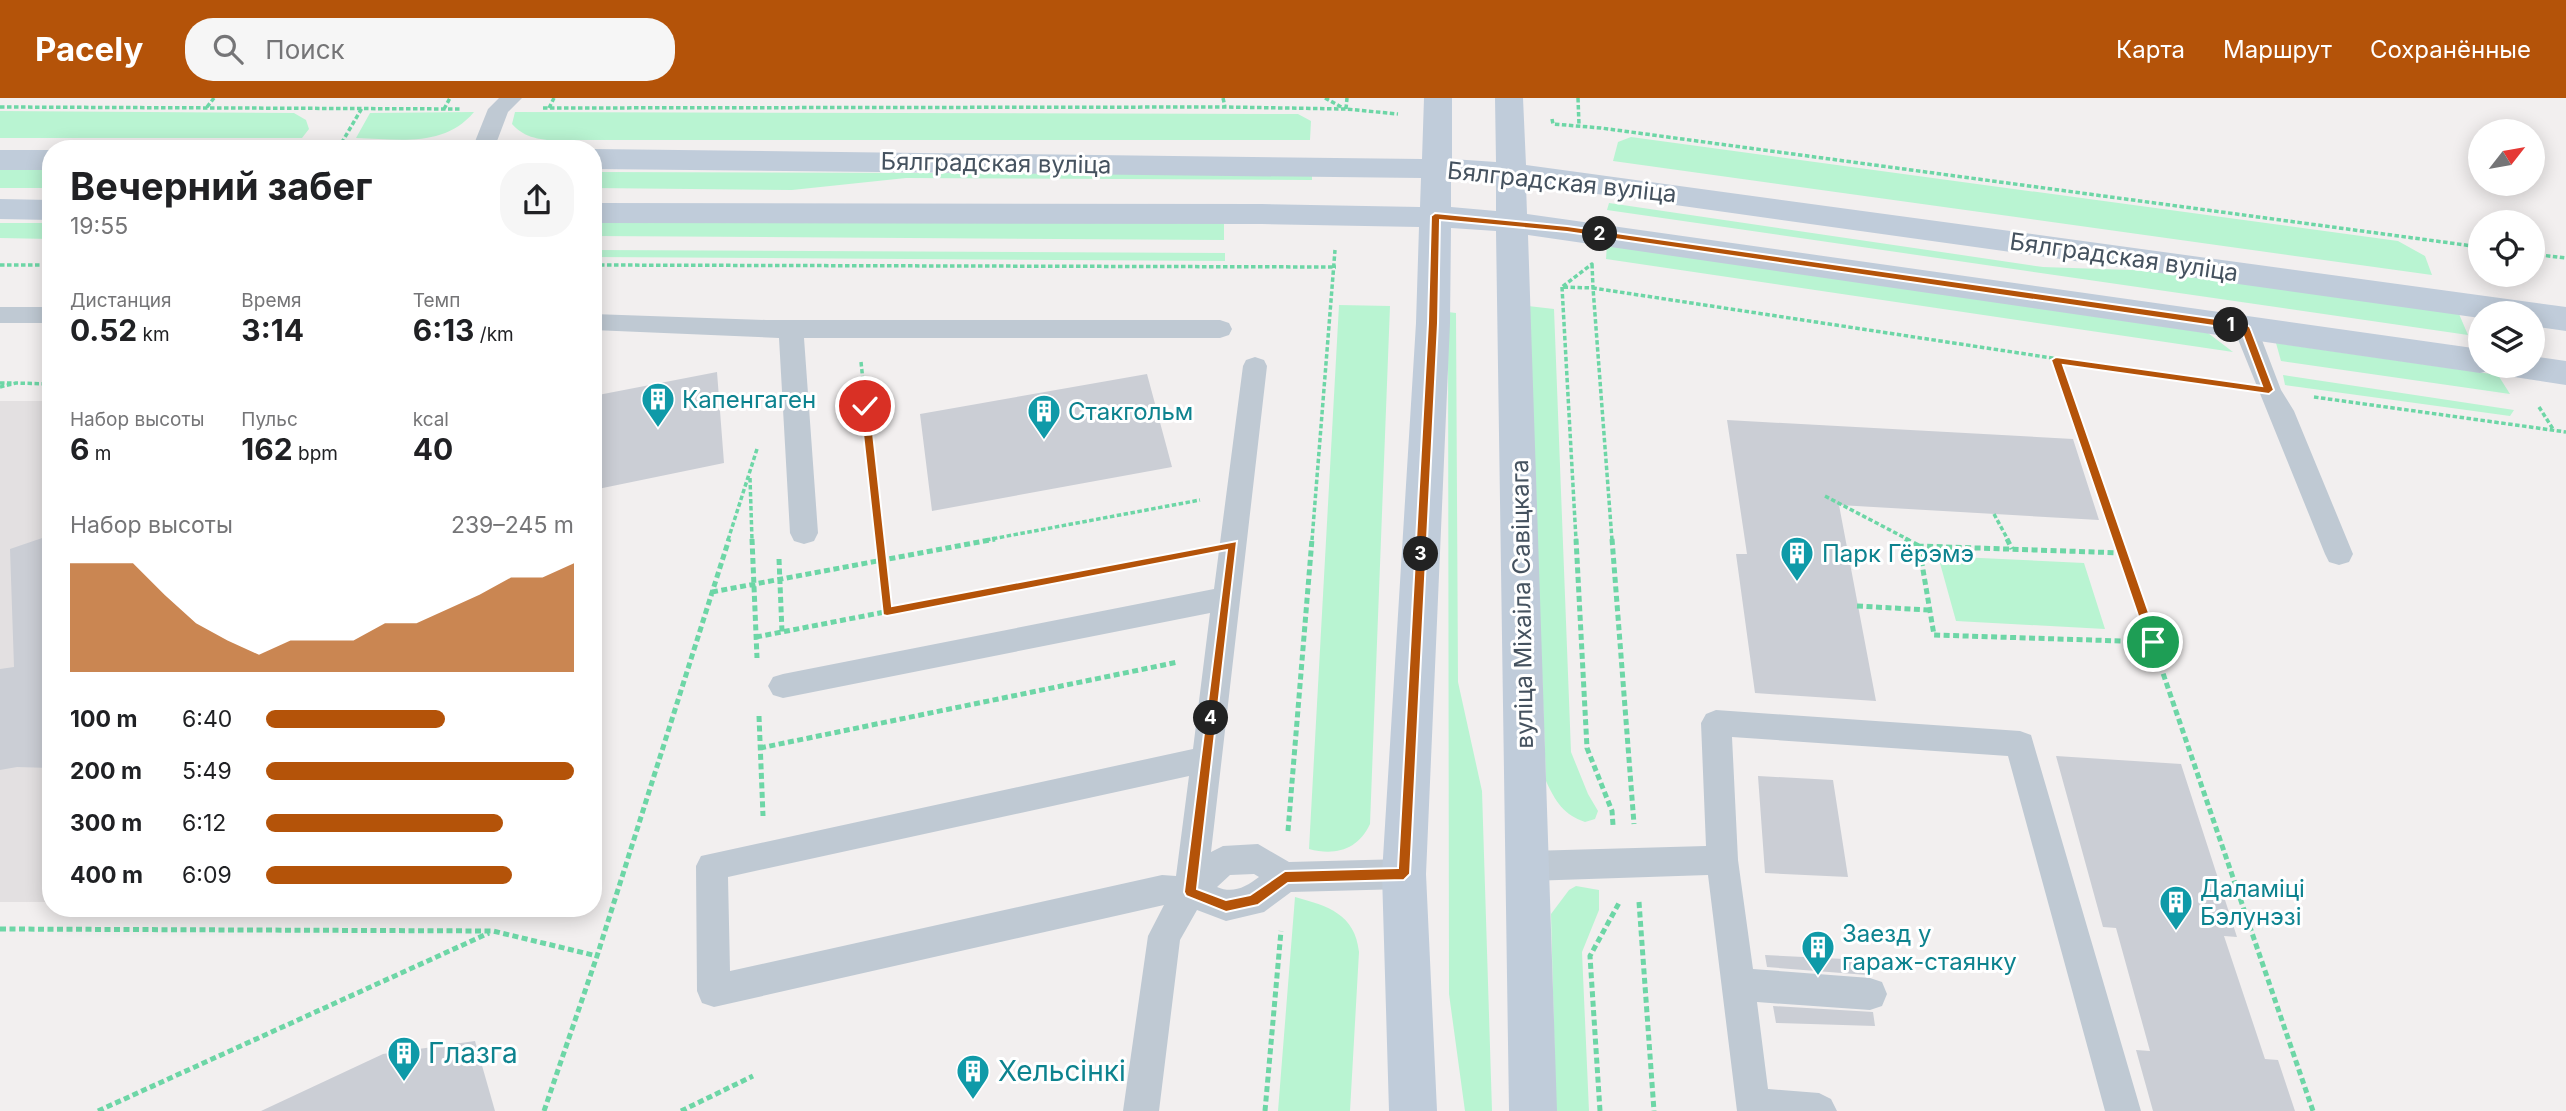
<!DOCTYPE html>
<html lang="ru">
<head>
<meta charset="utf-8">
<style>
  :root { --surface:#fff; --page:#f6f6f6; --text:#202124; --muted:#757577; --accent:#b45309 }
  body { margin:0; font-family:Inter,sans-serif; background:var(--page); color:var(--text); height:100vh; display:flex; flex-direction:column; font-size:26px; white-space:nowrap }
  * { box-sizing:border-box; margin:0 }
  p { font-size:23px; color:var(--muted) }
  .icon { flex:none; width:38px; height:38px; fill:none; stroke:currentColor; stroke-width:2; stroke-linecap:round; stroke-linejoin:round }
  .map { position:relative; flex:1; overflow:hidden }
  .drawer { position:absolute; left:42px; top:42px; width:560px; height:777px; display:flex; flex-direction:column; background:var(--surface); border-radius:28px; box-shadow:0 4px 18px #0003 }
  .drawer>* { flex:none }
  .needle { width:46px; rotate:59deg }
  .fabs { position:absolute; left:2468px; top:21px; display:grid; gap:14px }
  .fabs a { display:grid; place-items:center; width:77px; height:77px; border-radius:50%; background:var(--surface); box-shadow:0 4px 18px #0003; font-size:35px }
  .pin { position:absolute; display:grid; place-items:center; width:60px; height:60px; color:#fff; margin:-30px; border:4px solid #fff; border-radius:50%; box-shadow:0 2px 7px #0007 }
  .km { position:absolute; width:35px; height:35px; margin:-18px; border-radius:50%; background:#222; color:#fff; font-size:19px; line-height:35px; text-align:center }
  .round { display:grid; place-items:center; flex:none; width:74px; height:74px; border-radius:28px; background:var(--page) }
  .summary { display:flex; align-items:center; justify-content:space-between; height:119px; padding:0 28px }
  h1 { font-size:38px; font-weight:700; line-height:52px }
  .metrics { display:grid; grid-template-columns:repeat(3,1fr); gap:10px; height:119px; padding:7px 28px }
  .metrics div { display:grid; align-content:center }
  .metrics b { font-size:30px; font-weight:700 }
  .metrics small { font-size:19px; font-weight:400 }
  .metrics p { font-size:19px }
  .chart { height:196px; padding:14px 28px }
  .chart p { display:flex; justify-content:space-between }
  .chart svg { width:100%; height:126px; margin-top:7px; fill:var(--accent); opacity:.7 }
  ul { padding:0 28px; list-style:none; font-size:23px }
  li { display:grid; grid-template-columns:112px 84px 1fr; align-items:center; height:52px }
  li i { height:18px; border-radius:9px; background:var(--accent) }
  header { display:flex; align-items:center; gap:42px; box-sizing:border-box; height:98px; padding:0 35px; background:var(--accent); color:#fff }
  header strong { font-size:33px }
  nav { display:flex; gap:38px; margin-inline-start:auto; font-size:24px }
  .search { width:490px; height:63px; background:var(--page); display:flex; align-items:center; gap:18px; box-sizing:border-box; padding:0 24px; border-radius:28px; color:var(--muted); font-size:26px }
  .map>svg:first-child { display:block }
</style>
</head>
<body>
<header>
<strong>Pacely</strong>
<div class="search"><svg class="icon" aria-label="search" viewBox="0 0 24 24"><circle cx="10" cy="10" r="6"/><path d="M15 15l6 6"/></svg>Поиск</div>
<nav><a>Карта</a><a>Маршрут</a><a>Сохранённые</a></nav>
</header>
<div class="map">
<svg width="2566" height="1013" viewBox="0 0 2566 1013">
  <rect width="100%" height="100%" fill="#f2efef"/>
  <path fill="#e3e0e1" d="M0,303H51V804H0Z"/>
  <path fill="#b9f4d2" d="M0,13L294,15L306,22L309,31L302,40H0Z
    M474,14C444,50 398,41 356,40L370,15Z
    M515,14L1298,16L1311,23L1310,42H587C561,42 530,47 512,26Z
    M1631,39L2398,143L2425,158L2432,177L1613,63L1618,44Z
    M0,71H51V90H0Z
    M593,74L1312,76V82L906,80L792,92L593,90Z
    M1609,105L2043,169L2160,173L2459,216L2468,237L1607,112Z
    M593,123L1224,124V142L593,138Z
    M0,125H51V141L0,140Z
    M1607,147L2208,235L2233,254L1606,161Z
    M593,152L1225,155V163L593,159Z
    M1339,207L1390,208L1370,726C1358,752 1335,758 1309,751Z
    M1528,208L1554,211L1571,654L1588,696L1598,713L1595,721L1585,724C1564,717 1555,703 1546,683Z
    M1448,214L1456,215L1458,584L1482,693L1492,1013H1465L1449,896Z
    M2276,245L2498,277L2510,296L2281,263Z
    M2283,277L2514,312L2510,318L2285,287Z
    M1938,458L2084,465L2105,531L1956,523Z
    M1576,788L1599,792V812L1582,854L1589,1013H1556L1551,816L1569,792Z
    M1295,799C1328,808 1355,816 1359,854L1350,1013H1278Z"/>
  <path fill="#cbced5" d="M717,274L724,365L593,392V298Z
    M1147,276L1172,369L932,413L920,316Z
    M1727,322L2073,341L2099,422L1839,407L1876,603L1755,595L1736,456H1747Z
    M51,437V670L17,669L0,672V571L14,569L10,451Z
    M2056,658L2181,666L2237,839L2224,838L2265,961L2278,962L2295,1013H2153L2136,952L2150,953L2116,830L2103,829Z
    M1758,678L1833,682L1848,779L1765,775Z
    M1765,857L1865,862L1867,877L1767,869Z
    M1773,908L1873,914L1875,928L1776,925Z
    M475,943L495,1013H261L383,956Z"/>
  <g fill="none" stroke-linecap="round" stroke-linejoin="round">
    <path stroke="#6dd6a6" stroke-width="3.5" stroke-dasharray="4.5 2.5" stroke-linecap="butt" d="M1223,0L1225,9
      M1325,0L1345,11
      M1578,0L1579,27
      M0,9L461,11
      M207,9L214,0
      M543,10L1225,9L1346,11L1398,16
      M549,10L554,0
      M444,11L450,0
      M1346,11L1347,0
      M1552,21L1553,26L1601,30L2480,149
      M338,51L362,10
      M2532,156L2566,160
      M1592,166L1593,190L1562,189Z
      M0,167H51
      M593,167L1336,169
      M1562,189L1576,442
      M2056,262L2118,442
      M861,264L880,442
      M0,285H12
      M0,289L16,285L51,286
      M2314,299L2566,334
      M2539,309L2553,331
      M750,380L752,442
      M1825,398L1909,442
      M1994,416L2008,442
      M728,442L757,351
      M986,442L1200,402
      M1312,442L1335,152
      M1612,442L1593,190L2229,287"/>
    <path stroke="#6dd6a6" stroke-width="5" stroke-dasharray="6 3.5" stroke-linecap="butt" d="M752,441L757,560
      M879,441L887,514
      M1576,441L1587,650L1612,713L1613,727
      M1612,441L1634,726
      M1905,441L1919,448
      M2007,441L2012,451
      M2117,441L2313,1013
      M2123,455L1919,448L1934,537L2153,544
      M779,461L782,534
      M712,494L995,441
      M1857,508L1929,512
      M756,539L1194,454
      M759,618L763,718
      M760,650L1178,564
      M1288,733L1312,441
      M1639,804L1654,1013
      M0,831L493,833L597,858
      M98,1013L489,835
      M544,1013L597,858L729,441
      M681,1013L753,978
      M1265,1013L1281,833
      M1600,1013L1590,858L1619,805"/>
    <path fill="#bfc9d3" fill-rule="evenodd" d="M499,0H522L508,14L494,51H472L488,11Z
      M0,209H51V225H0Z
      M593,216L766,222H1220L1229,225L1232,231L1229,237L1220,240H804L818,435L814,443L804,446L794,443L790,435L779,240L593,232Z
      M2245,220L2254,223L2257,229L2281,292L2294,313L2353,456L2349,464L2339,467L2329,464L2325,456L2233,229L2236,223Z
      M1255,259L1264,262L1267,268L1211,754L1223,748L1258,746L1289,764L1404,761L1415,766L1420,776L1415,786L1404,791L1291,794L1264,814L1226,823L1197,812L1180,842L1159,1013H1123L1148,838L1164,807L714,909L702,905L697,893L696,768L701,758L1193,651L1210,515L783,600L773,597L768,588L773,579L783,576L1214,491L1243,268L1246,262ZM1189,678L1176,778L1162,777L730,873L728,779ZM1254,776L1259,779C1246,789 1233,796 1217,789L1230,777Z
      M1716,612L2020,633L2031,637L2141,1013H2105L2008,658L1732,639L1738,762L1753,871L1870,880L1882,884L1887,896L1882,908L1870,912L1757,904L1768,991L1819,995L1831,1001L1837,1013H1737L1708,777L1529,783L1518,778L1513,768L1518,758L1529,753L1706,748L1701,625L1706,616Z"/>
    <path fill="#c0ccda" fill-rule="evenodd" d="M1424,0H1452V61L1496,64L1495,0H1523L1526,67L2566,209V233L2532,228V215H2480V220L1526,86L1527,116L2480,251V268H2494L2492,272L2480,275L1528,137L1557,1013H1509L1496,133L1451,130L1450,225L1426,776L1437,1013H1389L1382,776L1416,225L1419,129L1262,126L593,125V105L1262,106L1420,109L1421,80L593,71V51L1422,61ZM1451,80L1496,83V113L1451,109Z
      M0,52H51V72H0Z
      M0,101L51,102V122L0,121Z
      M2532,258L2566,263V287L2501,277L2496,268H2532Z"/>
  </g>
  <path fill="#b45309" stroke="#fff" stroke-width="2" d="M1435,115L1567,128L2245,225L2250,229L2274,292L2269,296L2063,267L2159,544L2153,549L2147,544L2051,262L2056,259L2262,288L2241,232L1567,134L1440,122L1438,225L1410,776L1404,782L1288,785L1258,807L1226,814L1186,798L1184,794L1227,452L887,518L883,517L860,308L865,304L870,308L892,508L1237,443L1197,791L1226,802L1250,797L1285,773L1398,770L1428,225L1431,118Z"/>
  <defs>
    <symbol id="building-pin" viewBox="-11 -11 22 30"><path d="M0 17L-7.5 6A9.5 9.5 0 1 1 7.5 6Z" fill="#0f9aa8" stroke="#fff"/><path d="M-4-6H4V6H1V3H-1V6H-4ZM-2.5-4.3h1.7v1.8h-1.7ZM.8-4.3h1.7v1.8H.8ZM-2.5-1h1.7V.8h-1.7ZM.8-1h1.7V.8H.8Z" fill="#fff"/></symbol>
  </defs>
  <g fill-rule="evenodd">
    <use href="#building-pin" x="639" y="282" width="38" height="52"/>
    <use href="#building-pin" x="1025" y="294" width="38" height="52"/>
    <use href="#building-pin" x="1778" y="436" width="38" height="52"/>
    <use href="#building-pin" x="2157" y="785" width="38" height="52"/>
    <use href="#building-pin" x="1799" y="830" width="38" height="52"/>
    <use href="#building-pin" x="385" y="936" width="38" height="52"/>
    <use href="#building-pin" x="954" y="954" width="38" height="52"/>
  </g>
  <g text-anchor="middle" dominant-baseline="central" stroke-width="6" stroke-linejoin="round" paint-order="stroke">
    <g font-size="24" fill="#45525f" stroke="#fff">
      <text transform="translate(996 65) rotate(1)">Бялградская вуліца</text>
      <text transform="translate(1562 84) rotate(6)">Бялградская вуліца</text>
      <text transform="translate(2124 159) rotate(8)">Бялградская вуліца</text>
      <text transform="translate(1522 506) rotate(-91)">вуліца Міхаіла Савіцкага</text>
    </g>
    <g font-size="24" fill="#0d838f" stroke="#fff" text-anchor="start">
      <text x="682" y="301">Капенгаген</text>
      <text x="1068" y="313">Стакгольм</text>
      <text x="1822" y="455">Парк Гёрэмэ</text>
      <text x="2200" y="790">Даламіці<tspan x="2200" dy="28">Бэлунэзі</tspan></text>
      <text x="1842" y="835">Заезд у<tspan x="1842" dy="28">гараж-стаянку</tspan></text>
    </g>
    <g font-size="28" fill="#0d838f" stroke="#fff" text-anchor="start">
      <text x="428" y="955">Глазга</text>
      <text x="998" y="973">Хельсінкі</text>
    </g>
  </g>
</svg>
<div class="fabs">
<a><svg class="needle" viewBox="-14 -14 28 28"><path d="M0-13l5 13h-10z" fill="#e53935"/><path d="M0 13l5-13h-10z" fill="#757577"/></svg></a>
<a><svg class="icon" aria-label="locate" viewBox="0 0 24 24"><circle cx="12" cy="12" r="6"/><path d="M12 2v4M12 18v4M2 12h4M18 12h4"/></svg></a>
<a><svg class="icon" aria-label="layers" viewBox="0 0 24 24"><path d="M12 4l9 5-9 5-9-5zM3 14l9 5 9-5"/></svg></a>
</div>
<div class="pin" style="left:2153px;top:544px;background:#1e9e55"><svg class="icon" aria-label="arrive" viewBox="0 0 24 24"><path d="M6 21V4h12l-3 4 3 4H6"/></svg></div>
<div class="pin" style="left:865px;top:308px;background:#d93025"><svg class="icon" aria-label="check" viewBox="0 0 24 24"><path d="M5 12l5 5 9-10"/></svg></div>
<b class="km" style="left:2231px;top:227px">1</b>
<b class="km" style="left:1600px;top:136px">2</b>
<b class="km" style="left:1421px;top:456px">3</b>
<b class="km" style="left:1211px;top:620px">4</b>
<section class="drawer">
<div class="summary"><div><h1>Вечерний забег</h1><p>19:55</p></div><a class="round"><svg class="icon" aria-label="share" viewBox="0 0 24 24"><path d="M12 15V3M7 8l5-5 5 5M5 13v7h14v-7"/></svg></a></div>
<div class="metrics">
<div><p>Дистанция</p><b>0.52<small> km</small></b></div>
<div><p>Время</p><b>3:14</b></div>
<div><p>Темп</p><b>6:13<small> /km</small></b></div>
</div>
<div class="metrics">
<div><p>Набор высоты</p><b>6<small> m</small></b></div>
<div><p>Пульс</p><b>162<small> bpm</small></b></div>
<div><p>kcal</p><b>40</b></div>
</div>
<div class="chart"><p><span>Набор высоты</span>239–245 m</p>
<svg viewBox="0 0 160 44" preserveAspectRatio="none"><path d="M0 44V6L10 6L20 6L30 17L40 27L50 33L60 38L70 33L80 33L90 33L100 27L110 27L120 22L130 17L140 11L150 11L160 6V44z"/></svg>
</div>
<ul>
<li><b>100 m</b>6:40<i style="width:58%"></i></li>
<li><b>200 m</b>5:49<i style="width:100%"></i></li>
<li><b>300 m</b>6:12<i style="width:77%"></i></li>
<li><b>400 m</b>6:09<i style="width:80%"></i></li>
</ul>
</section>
</div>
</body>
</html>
